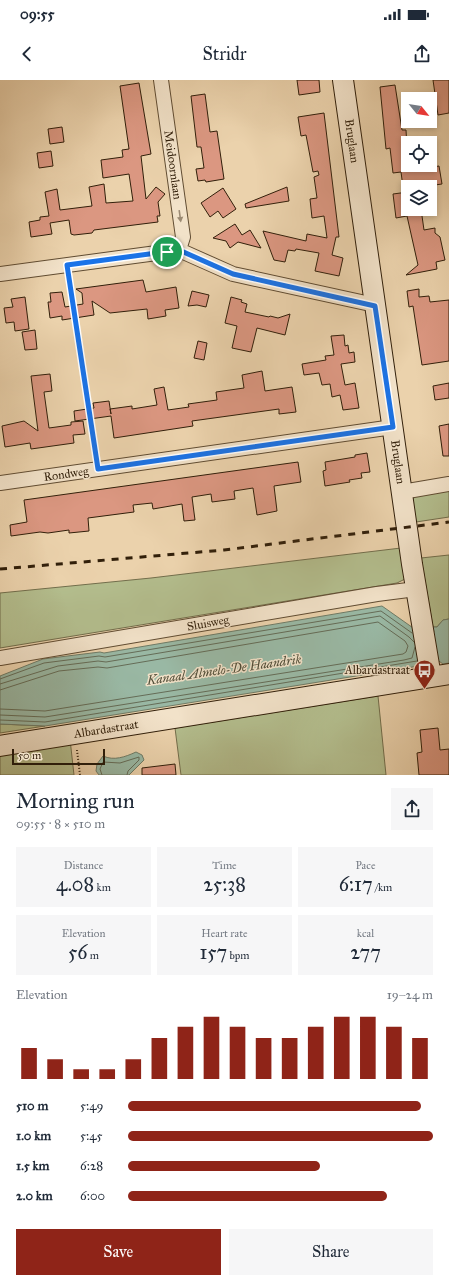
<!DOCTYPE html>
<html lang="en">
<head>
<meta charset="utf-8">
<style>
  :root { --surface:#fff; --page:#f6f6f7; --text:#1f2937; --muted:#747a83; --accent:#8f2418 }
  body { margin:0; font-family:"IM FELL Great Primer",serif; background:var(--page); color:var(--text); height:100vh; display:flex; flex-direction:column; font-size:15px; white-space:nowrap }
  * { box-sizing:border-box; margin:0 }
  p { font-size:13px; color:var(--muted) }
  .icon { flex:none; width:22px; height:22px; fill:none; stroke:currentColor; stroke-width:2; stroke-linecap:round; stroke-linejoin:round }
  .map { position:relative; height:695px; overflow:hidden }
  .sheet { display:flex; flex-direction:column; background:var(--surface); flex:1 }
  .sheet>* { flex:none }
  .needle { width:26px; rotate:120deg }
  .controls { position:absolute; left:401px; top:12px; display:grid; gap:8px }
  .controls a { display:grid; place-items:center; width:36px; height:36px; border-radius:0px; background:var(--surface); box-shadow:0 2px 6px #0003; font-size:20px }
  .scale { position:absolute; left:12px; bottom:10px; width:93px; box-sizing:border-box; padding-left:4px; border:2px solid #311f0a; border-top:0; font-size:11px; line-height:14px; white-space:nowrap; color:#311f0a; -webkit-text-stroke:3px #f2e2c9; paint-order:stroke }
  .pin { position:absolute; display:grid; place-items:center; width:34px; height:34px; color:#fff; margin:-17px; border:2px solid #fff; border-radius:50%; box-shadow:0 1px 4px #0007 }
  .round { display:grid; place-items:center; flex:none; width:42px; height:42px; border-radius:0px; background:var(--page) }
  .headline { display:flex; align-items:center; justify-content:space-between; height:68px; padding:0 16px }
  h1 { font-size:22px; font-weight:600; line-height:30px }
  .stats { display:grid; grid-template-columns:repeat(3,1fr); gap:6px; height:68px; padding:4px 16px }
  .stats div { display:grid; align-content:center; border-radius:0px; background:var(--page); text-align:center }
  .stats b { font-size:20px; font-weight:600 }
  .stats small { font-size:11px; font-weight:400 }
  .stats p { font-size:11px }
  .chart { height:112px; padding:8px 16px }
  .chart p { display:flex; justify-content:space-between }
  .chart svg { width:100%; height:72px; margin-top:4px; stroke:var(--accent); stroke-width:6 }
  .primary-button { display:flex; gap:8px; margin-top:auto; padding:8px 16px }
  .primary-button a { flex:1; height:46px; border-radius:0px; background:var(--accent); color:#fff; font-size:16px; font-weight:600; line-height:46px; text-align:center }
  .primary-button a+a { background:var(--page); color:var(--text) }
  ul { padding:0 16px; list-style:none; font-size:13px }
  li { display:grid; grid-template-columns:64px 48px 1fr; align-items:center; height:30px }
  li i { height:10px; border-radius:5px; background:var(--accent) }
  .status { display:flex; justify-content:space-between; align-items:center; height:28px; padding:0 20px; background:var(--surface); direction:ltr }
  .status svg { height:11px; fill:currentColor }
  header { display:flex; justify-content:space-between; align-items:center; height:52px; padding:0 16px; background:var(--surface); font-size:18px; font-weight:600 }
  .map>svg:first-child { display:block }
</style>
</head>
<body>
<div class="status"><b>09:55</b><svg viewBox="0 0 49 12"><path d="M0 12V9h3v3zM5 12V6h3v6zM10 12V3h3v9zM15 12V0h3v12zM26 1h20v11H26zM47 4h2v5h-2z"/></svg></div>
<header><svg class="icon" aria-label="back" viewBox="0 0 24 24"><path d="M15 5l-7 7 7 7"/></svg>Stridr<svg class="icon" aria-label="share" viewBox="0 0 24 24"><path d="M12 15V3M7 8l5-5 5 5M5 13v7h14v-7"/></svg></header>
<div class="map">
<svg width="449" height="695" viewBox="0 0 449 695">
  <rect width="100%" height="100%" fill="#ebd2ac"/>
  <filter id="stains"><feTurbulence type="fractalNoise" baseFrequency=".005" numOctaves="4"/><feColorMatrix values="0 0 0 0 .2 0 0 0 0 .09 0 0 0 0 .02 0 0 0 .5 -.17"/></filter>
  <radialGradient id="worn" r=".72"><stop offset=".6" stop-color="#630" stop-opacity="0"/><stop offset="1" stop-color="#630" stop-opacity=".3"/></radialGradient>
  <path fill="#b3bd8d" stroke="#726e4c" d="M449,409V437L416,442L411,414Z
    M401,468L405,499L397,503L0,568V513L151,498Z
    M449,475V539L443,540L437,547H433L421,478Z
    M378,616L386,695H181L175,648Z
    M0,644L45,646L0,653Z
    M70,659L74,695H0V671Z"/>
  <path fill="#99b8a4" stroke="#6f7b66" d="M382,526L416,550L419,555L434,552L433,547H437L443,540L449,539V583L443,584L436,579L422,581L419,586L406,588L45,646L0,644V596L43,579L100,572L104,573Z
    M136,672L142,675L144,680L129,695H99L96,691L97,684L103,676C114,681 125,677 136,672Z"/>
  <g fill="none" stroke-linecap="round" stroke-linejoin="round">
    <path stroke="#656c57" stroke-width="1" d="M0,599L44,583L99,576L105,577L381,531L412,553
      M0,604L58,586L98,581L106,582L380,536L409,557L414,562
      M0,610L59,591L98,587L107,588L378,542L405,561L408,566L406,572L403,574L45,631L0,629
      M0,635L45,637L404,580L412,578L415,567
      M0,640L45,642L417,581
      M102,695L100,689L103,682L120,683L139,677V680L128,691L127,695"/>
  </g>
  <path fill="#db9781" stroke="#311f0a" d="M297,0H319L320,12L299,15Z
    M433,0H449V33L438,35Z
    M139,3L151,74L141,76L146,119L156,107L165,114L158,122L160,136H157L158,142L94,150L92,153L74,155L71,154L69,140L50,143L52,154L31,157L29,142L40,140V137L49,136L45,112L57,109L60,130L92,126L89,107L104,104L106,123L133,121L129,94L103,98L101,80L123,77L122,70L129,69L120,6Z
    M395,5L402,50H406L408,85H427V88L439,86L442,104L421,107H403L401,92L393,93L390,68L386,69L380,7Z
    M205,14L210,52L217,51L224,99L206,102L205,100L198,101L196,89L204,88L201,67H197L191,16Z
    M324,33L339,157H336L332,175L343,178L339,196L315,191L319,173L296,169L295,171L288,170L285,182L274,180L263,151L306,161L307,154L327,158L324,136L312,138L310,119L317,118L314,97L319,95L318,91L313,92L306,55L301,56L298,37Z
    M62,47L64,62L50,64L48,49Z
    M51,71L53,86L39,88L37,73Z
    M287,107L289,121L246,128L245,124Z
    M223,108L236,129L223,138L218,131L210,137L201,123Z
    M408,112V129H421L424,150L435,148V153L440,157L445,180L436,182L437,189L406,195L418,185L407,136L396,138L393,114Z
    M235,144L242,155L250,150L261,168L238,162L230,168L226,161L213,158Z
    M143,200L146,212L176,207L179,228L165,230L166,236L148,239L147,229L110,233L92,221L94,235L62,240V236L50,238L48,222H51L50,213L62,212L65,227L83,224L82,213L76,209Z
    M419,209V217L429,216L430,222L449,220V281L422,285L413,226L409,227L407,211Z
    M192,211L209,215L206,227L197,225L188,226Z
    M25,217L29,249L15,251L14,242L6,243L4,228L13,227L11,219Z
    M231,217L242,220L241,222L247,224L245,232L269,237L270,236L278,238L290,234L285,255L257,248L251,272L232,268L237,246L225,243Z
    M35,250L37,269L25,270L22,252Z
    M344,255L345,266L348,265L349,273L354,272L355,282L341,284L345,305L355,303L359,328L343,330L340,315L332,317L330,304L322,305L319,293L304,295L302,284L326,280L325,276L334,275L331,256Z
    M198,261L207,263L204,280L194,278Z
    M262,291L265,311L292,307L296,332L279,334V329L192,341L193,346L114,358L111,336L75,341L74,331L94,328L93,323L109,321L111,334L110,329L132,326V329L157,325L154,309L164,307L168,330L189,327L188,324L217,320L216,312L244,308L242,295Z
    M50,294L52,311L44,312L49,348L71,345V342L83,341L85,354L73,355L74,363L31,369L30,363L5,367L2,346L24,341L38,351L31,296Z
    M449,303V318L435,320L433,306Z
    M449,344V376H443L439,346Z
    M367,373L370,392L361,393L362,398L349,400L350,402L325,406L323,391L326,390L325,382L355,377V375Z
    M298,382L301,402L274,406L277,431L257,435L253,408L234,411L235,419L212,422L211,414L192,417L195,440L184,441L182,424L153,429L152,423L133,425L134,432L88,438L89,451L69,453V450L48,453L40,452L11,456L10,445L27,442L24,420Z
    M438,648L440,670L449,669V695H419L417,673L422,672L420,650Z
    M175,684L176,695H142V688Z"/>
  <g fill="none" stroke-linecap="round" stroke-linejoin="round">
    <defs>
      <path id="street" d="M161,0L183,157L179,170
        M0,194L179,170L233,194L375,225
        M0,403L393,347
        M402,412L449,404
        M0,578L377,514L416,509"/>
      <path id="secondary" d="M343,0L412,484L431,597
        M0,666L449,594"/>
    </defs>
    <use href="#street" stroke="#604c32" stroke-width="16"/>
    <use href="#secondary" stroke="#311f0a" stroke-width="22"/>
    <path stroke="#311f0a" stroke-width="2" stroke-dasharray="1 2" stroke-linecap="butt" d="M69,198L97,377
      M77,670L80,695"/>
    <use href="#street" stroke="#f2e2c9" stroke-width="14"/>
    <use href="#secondary" stroke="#f2e2c9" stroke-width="20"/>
    <path stroke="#311f0a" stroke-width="3" stroke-dasharray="7 7" stroke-linecap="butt" d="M0,489L224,470L449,442"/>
  </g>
  <defs><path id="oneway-solid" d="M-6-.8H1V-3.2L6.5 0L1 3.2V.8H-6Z"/></defs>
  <use fill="#9b8a73" href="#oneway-solid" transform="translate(180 136) rotate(82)"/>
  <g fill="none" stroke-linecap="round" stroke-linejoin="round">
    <defs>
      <path id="route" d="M179,170L233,194L375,226L393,347L98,389L67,185Z"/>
    </defs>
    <use href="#route" stroke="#fff" stroke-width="8"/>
    <use href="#route" stroke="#1a73e8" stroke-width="5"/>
  </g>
  <defs>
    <symbol id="bus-pin" viewBox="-11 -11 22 30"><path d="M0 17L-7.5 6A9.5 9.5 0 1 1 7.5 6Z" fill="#8f2418" stroke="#f2e2c9"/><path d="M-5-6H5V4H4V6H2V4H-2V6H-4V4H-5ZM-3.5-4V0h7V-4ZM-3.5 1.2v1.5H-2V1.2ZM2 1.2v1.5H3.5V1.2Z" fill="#fff"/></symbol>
  </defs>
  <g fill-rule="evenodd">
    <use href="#bus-pin" x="412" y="578" width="25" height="34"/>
  </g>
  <g text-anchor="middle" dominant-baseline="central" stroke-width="3" stroke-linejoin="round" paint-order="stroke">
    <g font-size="12" fill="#311f0a" stroke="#f2e2c9">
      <text transform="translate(352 61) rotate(82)">Bruglaan</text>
      <text transform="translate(173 85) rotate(82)">Meidoornlaan</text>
      <text transform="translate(398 382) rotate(82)">Bruglaan</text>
      <text transform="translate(66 394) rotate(-8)">Rondweg</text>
      <text transform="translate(208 543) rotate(-10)">Sluisweg</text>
      <text transform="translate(106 649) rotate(-9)">Albardastraat</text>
    </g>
    <g font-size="12" fill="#311f0a" stroke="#f2e2c9" text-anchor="end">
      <text x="410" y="590">Albardastraat</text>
    </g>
    <g font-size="13" font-style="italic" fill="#504d38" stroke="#f2e2c9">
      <text transform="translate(224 590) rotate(-8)">Kanaal Almelo-De Haandrik</text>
    </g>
  </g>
  <rect width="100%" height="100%" filter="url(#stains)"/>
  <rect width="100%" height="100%" fill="url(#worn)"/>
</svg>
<div class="controls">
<a><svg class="needle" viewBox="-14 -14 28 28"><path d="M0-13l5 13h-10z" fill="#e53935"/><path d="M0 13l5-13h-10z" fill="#747a83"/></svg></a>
<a><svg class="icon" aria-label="locate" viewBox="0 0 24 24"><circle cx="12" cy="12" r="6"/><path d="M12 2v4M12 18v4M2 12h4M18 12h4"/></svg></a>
<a><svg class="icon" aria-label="layers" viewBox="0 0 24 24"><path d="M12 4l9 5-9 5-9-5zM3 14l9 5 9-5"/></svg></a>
</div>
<div class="scale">50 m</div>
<div class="pin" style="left:167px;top:172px;background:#1e9e55"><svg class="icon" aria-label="arrive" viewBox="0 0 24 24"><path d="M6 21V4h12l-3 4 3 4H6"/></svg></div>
</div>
<section class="sheet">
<div class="headline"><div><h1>Morning run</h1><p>09:55 · 8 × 510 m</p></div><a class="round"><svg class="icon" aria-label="share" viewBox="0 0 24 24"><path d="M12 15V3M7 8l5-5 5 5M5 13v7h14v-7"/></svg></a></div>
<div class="stats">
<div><p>Distance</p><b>4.08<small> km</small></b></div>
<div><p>Time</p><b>25:38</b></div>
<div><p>Pace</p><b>6:17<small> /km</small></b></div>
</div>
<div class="stats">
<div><p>Elevation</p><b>56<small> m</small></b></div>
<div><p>Heart rate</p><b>157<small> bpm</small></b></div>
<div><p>kcal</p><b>277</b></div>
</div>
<div class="chart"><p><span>Elevation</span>19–24 m</p>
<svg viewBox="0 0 160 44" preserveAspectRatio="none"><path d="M5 44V25M15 44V32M25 44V38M35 44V38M45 44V32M55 44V19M65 44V12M75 44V6M85 44V12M95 44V19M105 44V19M115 44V12M125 44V6M135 44V6M145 44V12M155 44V19"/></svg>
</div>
<ul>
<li><b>510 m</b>5:49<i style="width:96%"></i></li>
<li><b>1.0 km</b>5:45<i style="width:100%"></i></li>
<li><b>1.5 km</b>6:28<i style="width:63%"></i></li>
<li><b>2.0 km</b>6:00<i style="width:85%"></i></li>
</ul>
<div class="primary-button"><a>Save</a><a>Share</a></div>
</section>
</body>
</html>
